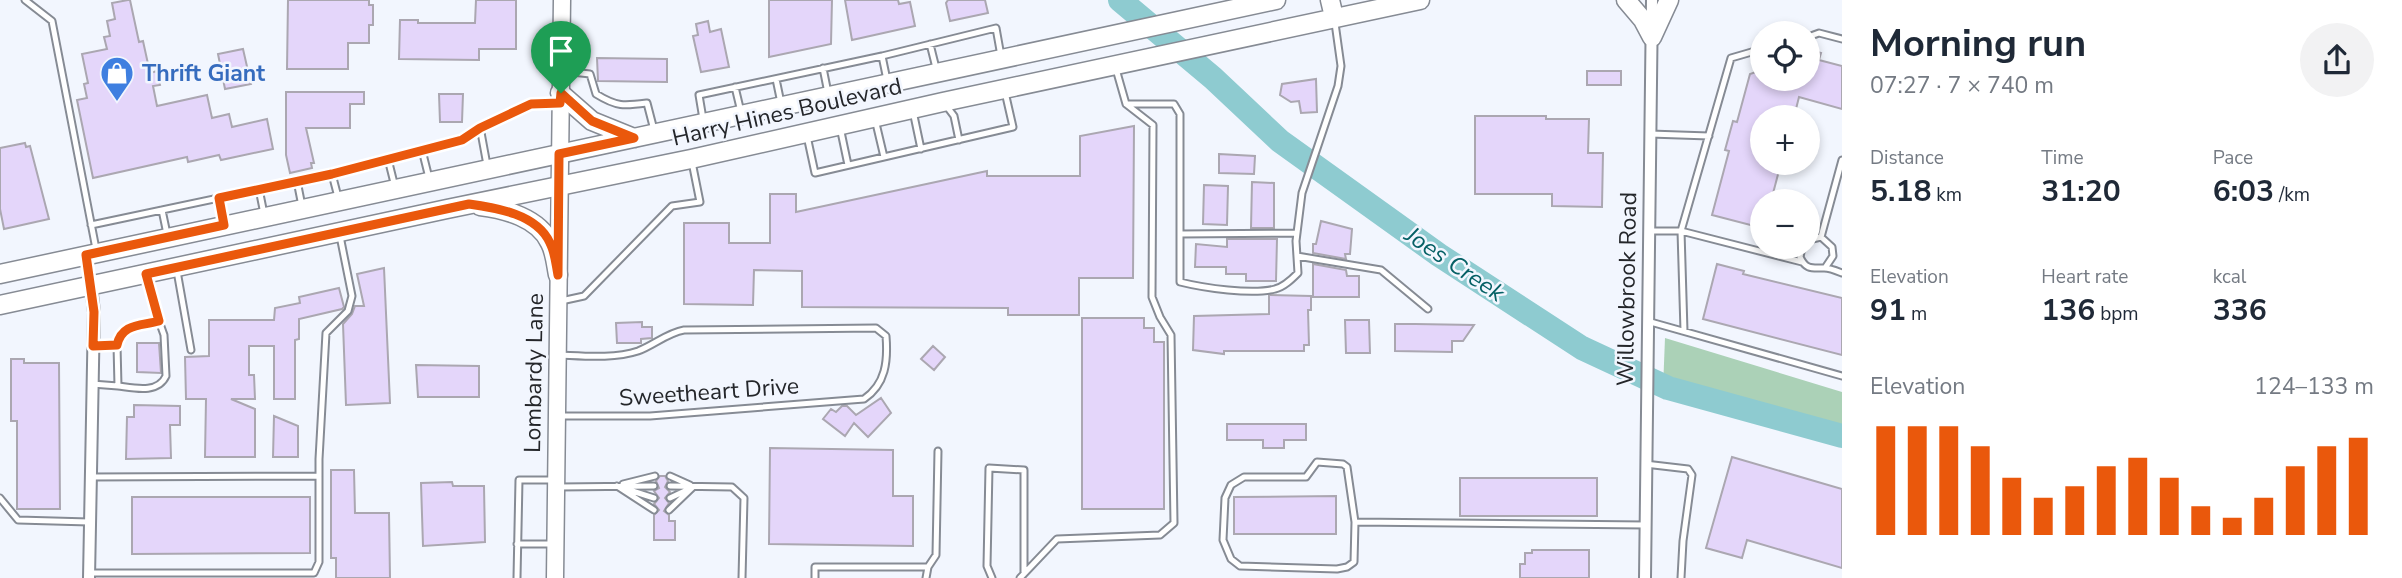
<!DOCTYPE html>
<html lang="en">
<head>
<meta charset="utf-8">
<style>
  :root { --surface:#fff; --page:#f2f2f3; --text:#1f2937; --muted:#747a83; --accent:#ea580c }
  body { margin:0; font-family:"Nunito Sans",sans-serif; background:var(--page); color:var(--text); height:100vh; display:flex; flex-direction:column; font-size:26px; white-space:nowrap }
  * { box-sizing:border-box; margin:0 }
  p { font-size:23px; color:var(--muted) }
  .icon { flex:none; width:38px; height:38px; fill:none; stroke:currentColor; stroke-width:2; stroke-linecap:round; stroke-linejoin:round }
  .map { position:relative; flex:1; overflow:hidden }
  .details { display:flex; flex-direction:column; background:var(--surface); width:560px }
  .details>* { flex:none }
  .buttons { position:absolute; left:1750px; top:21px; display:grid; gap:14px }
  .buttons a { display:grid; place-items:center; width:70px; height:70px; border-radius:50%; background:var(--surface); box-shadow:0 4px 10px #0003; font-size:35px }
  .pin { position:absolute; display:grid; place-items:center; width:60px; height:60px; color:#fff; margin:-72px -30px; border-radius:50% 50% 50% 0; rotate:-45deg; box-shadow:0 0 7px #0007 }
  .pin .icon { rotate:45deg }
  .round { display:grid; place-items:center; flex:none; width:74px; height:74px; border-radius:37px; background:var(--page) }
  .headline { display:flex; align-items:center; justify-content:space-between; height:119px; padding:0 28px }
  h1 { font-size:38px; font-weight:700; line-height:52px }
  .figures { display:grid; grid-template-columns:repeat(3,1fr); gap:10px; height:119px; padding:7px 28px }
  .figures div { display:grid; align-content:center }
  .figures b { font-size:30px; font-weight:700 }
  .figures small { font-size:19px; font-weight:400 }
  .figures p { font-size:19px }
  .chart { height:196px; padding:14px 28px }
  .chart p { display:flex; justify-content:space-between }
  .chart svg { width:100%; height:126px; margin-top:7px; stroke:var(--accent); stroke-width:6 }
  main { display:flex; flex:1; min-height:0 }
  .map>svg:first-child { display:block }
</style>
</head>
<body>
<main>
<div class="map">
<svg width="1842" height="578" viewBox="0 0 1842 578">
  <rect width="100%" height="100%" fill="#f2f6fe"/>
  <path fill="#abd1b7" d="M1665,338L1842,392V438L1663,389Z"/>
  <g fill="none" stroke-linecap="round" stroke-linejoin="round">
    <path stroke="#8ecbd0" stroke-width="24" d="M1120,0L1213,78L1280,141L1439,255L1582,348L1668,388L1842,436"/>
  </g>
  <path fill="#e4d6fa" stroke="#aba7b1" stroke-width="2" d="M128,0H130L139,42L143,41L150,73L157,71L160,85L153,86L157,106L207,95L212,118L229,114L232,127L267,119L273,149L221,160L219,155L188,162L187,157L93,178L77,100L87,98L84,84L88,83L82,54L107,49L104,37L110,36L107,21L115,19L112,3Z
    M288,0H369V5H373V25H369V43H348V69H287Z
    M476,0H516V49H479V60L399,59L400,20H418V23H475Z
    M769,0H832L831,44L769,57Z
    M845,0H898L899,4L910,2L915,26L852,40Z
    M948,0H985L988,13L950,21L946,3Z
    M708,21L710,32L721,29L729,67L701,72L693,36L698,35L696,24Z
    M243,49L251,84L225,89L218,54Z
    M1810,50L1821,53L1819,60L1842,66V109L1799,97L1794,117H1762V163H1781L1771,201H1762V228L1712,215L1729,151L1725,150L1733,121L1737,122L1750,74L1762,70V79H1808Z
    M597,58L667,59V82L598,81Z
    M1587,71H1621V85H1587Z
    M1316,79L1317,112L1301,113L1299,101L1291,102L1280,95L1282,84Z
    M286,92H364V104H350V128H306L314,163H311L312,168L290,173L286,155Z
    M439,94H463L462,122H440Z
    M1475,116H1546V119H1589L1588,153H1603L1602,207L1552,206V194H1475Z
    M1134,126L1133,278H1079V315H1008V308L802,307V271L754,270L753,305L684,304V223H729V243H770V194H796V212L987,171V176H1080V136Z
    M25,143L26,147L30,146L49,219L4,229L0,209V148Z
    M1219,154L1255,156L1254,174L1219,173Z
    M1252,182L1274,183V228H1251Z
    M1204,185L1228,186L1227,225L1203,224Z
    M1321,221L1352,229L1350,254H1345L1346,259L1313,253V244H1316Z
    M1227,239H1277L1276,281H1246V274H1226V267H1195L1196,244L1227,247Z
    M1313,264L1346,270L1347,276H1359V297H1313Z
    M1717,264L1744,271L1743,274L1842,298V355L1703,319Z
    M384,268L390,403L346,405L343,324L352,314L355,306H364L357,274Z
    M339,288L344,307L342,309L299,319V339L295,340V399H274V346H249V375H254L255,399H231L255,409V457H205L206,399H186L185,357L209,356V320H274L275,308L300,303L299,297Z
    M1269,295L1311,296V310H1308L1309,345H1304V351H1224V354L1193,350L1194,316L1269,314Z
    M1082,318H1144V328H1154V342H1164V509H1082Z
    M1345,320H1369L1370,353H1346Z
    M642,322V327H652V338L641,339V343H617L616,323Z
    M1395,324H1415L1474,325L1463,341H1452V352L1395,351Z
    M137,343H159L161,373L137,372Z
    M933,346L945,357L934,370L921,359Z
    M11,359H24V363H59L60,509H17V421H11Z
    M416,365L479,366V397H418Z
    M881,398L891,413L868,437L854,423L845,436L823,419L831,409L836,412L842,406H847L856,415Z
    M134,405L180,406V425H170L171,458L126,459L127,417H134Z
    M274,416L298,426V457H273Z
    M1227,424H1306V440H1284V448H1263V440H1227Z
    M770,448L893,450V496H913V546L769,544Z
    M1732,457L1842,489V568L1747,540L1742,558L1706,548Z
    M331,470H354L355,513H389L390,578H336V558H331Z
    M660,476H665L668,481L665,487L670,492L665,498L669,503L664,511L669,515V521H675V540H654V515L659,510L654,504L659,498L654,491L659,488L656,481Z
    M1460,478H1597V516H1460Z
    M452,482L453,486H484L485,542L423,546L421,483Z
    M1336,496V534H1234V497Z
    M132,497H310V553L132,554Z
    M1532,550H1589V578H1520V564H1525V553H1532Z"/>
  <g fill="none" stroke-linecap="round" stroke-linejoin="round">
    <defs>
      <path id="service" d="M25,0L52,21L96,249
        M1808,37L1819,33L1842,39
        M930,44L936,68
        M882,56L887,80
        M823,68L828,93
        M563,71L590,74L596,94C617,107 624,106 647,103L654,130
        M776,79L781,103
        M735,87L741,112
        M945,104L954,116L959,140
        M1126,104H1174L1180,114V282C1204,288 1252,295 1275,289C1284,287 1292,279 1298,273L1296,241L1302,193L1338,86L1341,66L1335,23
        M913,111L921,149
        M703,119L699,95L882,56L996,28L1001,56
        M875,119L884,157
        M480,127L487,165
        M840,127L848,165
        M1650,134L1709,136
        M807,136L815,173L1013,127L1005,92
        M422,150L429,178
        M388,159L395,187
        M297,181L302,206
        M259,189L264,214
        M338,197L332,174L462,140L480,127L532,104L558,103
        M219,198L224,222
        M162,210L167,234
        M91,225L332,174
        M1649,231H1681L1802,262
        M1180,234L1297,233
        M1821,237L1842,160
        M1808,240L1821,237L1832,247L1833,256L1825,268
        M1802,247L1800,257C1806,270 1812,268 1824,268C1830,268 1837,271 1842,273
        M1297,256L1381,270L1428,309
        M177,271L191,350
        M561,301L584,296L672,206L700,202L692,162
        M1647,321L1842,376
        M1684,331L1681,231L1731,58L1762,49
        M117,345C122,323 141,327 159,321L147,278
        M93,346L117,345L118,386C134,388 158,394 166,376L164,335L159,321
        M559,355C584,356 614,359 638,351C654,345 667,333 684,330L876,328L886,336C888,361 886,384 864,399L650,416H560
        M92,384L118,386
        M1645,464L1688,469L1692,475L1683,541L1681,578
        M670,476L690,485
        M91,477L319,476
        M623,484L655,476
        M617,486L654,510
        M670,486L732,487L744,498L742,578
        M559,487L654,486
        M626,489L654,498
        M0,498L18,520L89,522
        M670,498L687,490
        M669,510L693,487
        M1355,522L1347,467L1343,464L1317,462L1306,477H1244L1231,485L1225,498L1223,540L1231,559L1240,566L1337,569L1347,567L1354,562L1355,522L1645,525
        M517,544H553
        M928,567L936,555L938,451
        M89,573H314L319,562V459L326,333L348,311L352,296L340,236
        M517,578L519,480H553
        M815,578V567H928L926,578
        M992,578L987,566L989,468L1024,470V572
        M1020,578L1057,539L1160,535L1174,523L1171,335L1160,317L1152,297L1153,125L1126,104L1116,69"/>
      <path id="minor" d="M89,578L94,312L91,286
        M1645,578L1652,0"/>
      <path id="secondary" d="M555,578L562,0"/>
      <path id="primary" d="M1330,0L1334,17
        M1626,0L1643,20L1652,37
        M1652,37L1669,0
        M560,93L592,121L634,138
        M480,206C505,209 539,218 550,243C555,252 556,265 558,275
        M0,274L1276,0
        M0,305L447,209L691,159L943,102L1420,0"/>
    </defs>
    <use href="#service" stroke="#868b94" stroke-width="9"/>
    <use href="#minor" stroke="#868b94" stroke-width="14"/>
    <use href="#secondary" stroke="#868b94" stroke-width="19"/>
    <use href="#primary" stroke="#868b94" stroke-width="21"/>
    <use href="#service" stroke="#fff" stroke-width="5"/>
    <use href="#minor" stroke="#fff" stroke-width="10"/>
    <use href="#secondary" stroke="#fff" stroke-width="16"/>
    <use href="#primary" stroke="#fff" stroke-width="18"/>
  </g>
  <g fill="none" stroke-linecap="round" stroke-linejoin="round">
    <defs>
      <path id="route" d="M561,93L592,121L634,138L559,154L558,275C556,265 555,252 550,243C537,214 497,208 469,204L146,274L159,321C141,326 122,323 117,345L93,346L94,312L86,255L224,225L219,198L332,174L462,140L480,128L531,104L560,103Z"/>
    </defs>
    <use href="#route" stroke="#fff" stroke-width="14"/>
    <use href="#route" stroke="#ea580c" stroke-width="9"/>
  </g>
  <defs>
    <symbol id="shop-pin" viewBox="-11 -11 22 30"><path d="M0 17L-7.5 6A9.5 9.5 0 1 1 7.5 6Z" fill="#3f7fe0" stroke="#f2f6fe"/><path d="M-5-2.5h2.3a2.7 3.5 0 0 1 5.4 0H5L5.5 6h-11ZM-1.5-2.5h3a1.5 2.3 0 0 0-3 0Z" fill="#fff"/></symbol>
  </defs>
  <g fill-rule="evenodd">
    <use href="#shop-pin" x="98" y="54" width="38" height="52"/>
  </g>
  <g text-anchor="middle" dominant-baseline="central" stroke-width="5" stroke-linejoin="round" paint-order="stroke">
    <g font-size="23" font-weight="bold" fill="#366cbe" stroke="#f2f6fe" text-anchor="start">
      <text x="142" y="73">Thrift Giant</text>
    </g>
    <g font-size="23" fill="#24262a" stroke="#f2f6fe">
      <text transform="translate(787 112) rotate(-13)">Harry Hines Boulevard</text>
      <text transform="translate(1627 289) rotate(-89)">Willowbrook Road</text>
      <text transform="translate(534 373) rotate(-89)">Lombardy Lane</text>
      <text transform="translate(709 392) rotate(-4)">Sweetheart Drive</text>
    </g>
    <g font-size="24" font-style="italic" fill="#056065" stroke="#f2f6fe">
      <text transform="translate(1455 264) rotate(34)">Joes Creek</text>
    </g>
  </g>
</svg>
<div class="buttons">
<a><svg class="icon" aria-label="locate" viewBox="0 0 24 24"><circle cx="12" cy="12" r="6"/><path d="M12 2v4M12 18v4M2 12h4M18 12h4"/></svg></a>
<a>+</a>
<a>−</a>
</div>
<div class="pin" style="left:561px;top:93px;background:#1e9e55"><svg class="icon" aria-label="arrive" viewBox="0 0 24 24"><path d="M6 21V4h12l-3 4 3 4H6"/></svg></div>
</div>
<section class="details">
<div class="headline"><div><h1>Morning run</h1><p>07:27 · 7 × 740 m</p></div><a class="round"><svg class="icon" aria-label="share" viewBox="0 0 24 24"><path d="M12 15V3M7 8l5-5 5 5M5 13v7h14v-7"/></svg></a></div>
<div class="figures">
<div><p>Distance</p><b>5.18<small> km</small></b></div>
<div><p>Time</p><b>31:20</b></div>
<div><p>Pace</p><b>6:03<small> /km</small></b></div>
</div>
<div class="figures">
<div><p>Elevation</p><b>91<small> m</small></b></div>
<div><p>Heart rate</p><b>136<small> bpm</small></b></div>
<div><p>kcal</p><b>336</b></div>
</div>
<div class="chart"><p><span>Elevation</span>124–133 m</p>
<svg viewBox="0 0 160 44" preserveAspectRatio="none"><path d="M5 44V6M15 44V6M25 44V6M35 44V13M45 44V24M55 44V31M65 44V27M75 44V20M85 44V17M95 44V24M105 44V34M115 44V38M125 44V31M135 44V20M145 44V13M155 44V10"/></svg>
</div>
</section>
</main>
</body>
</html>
